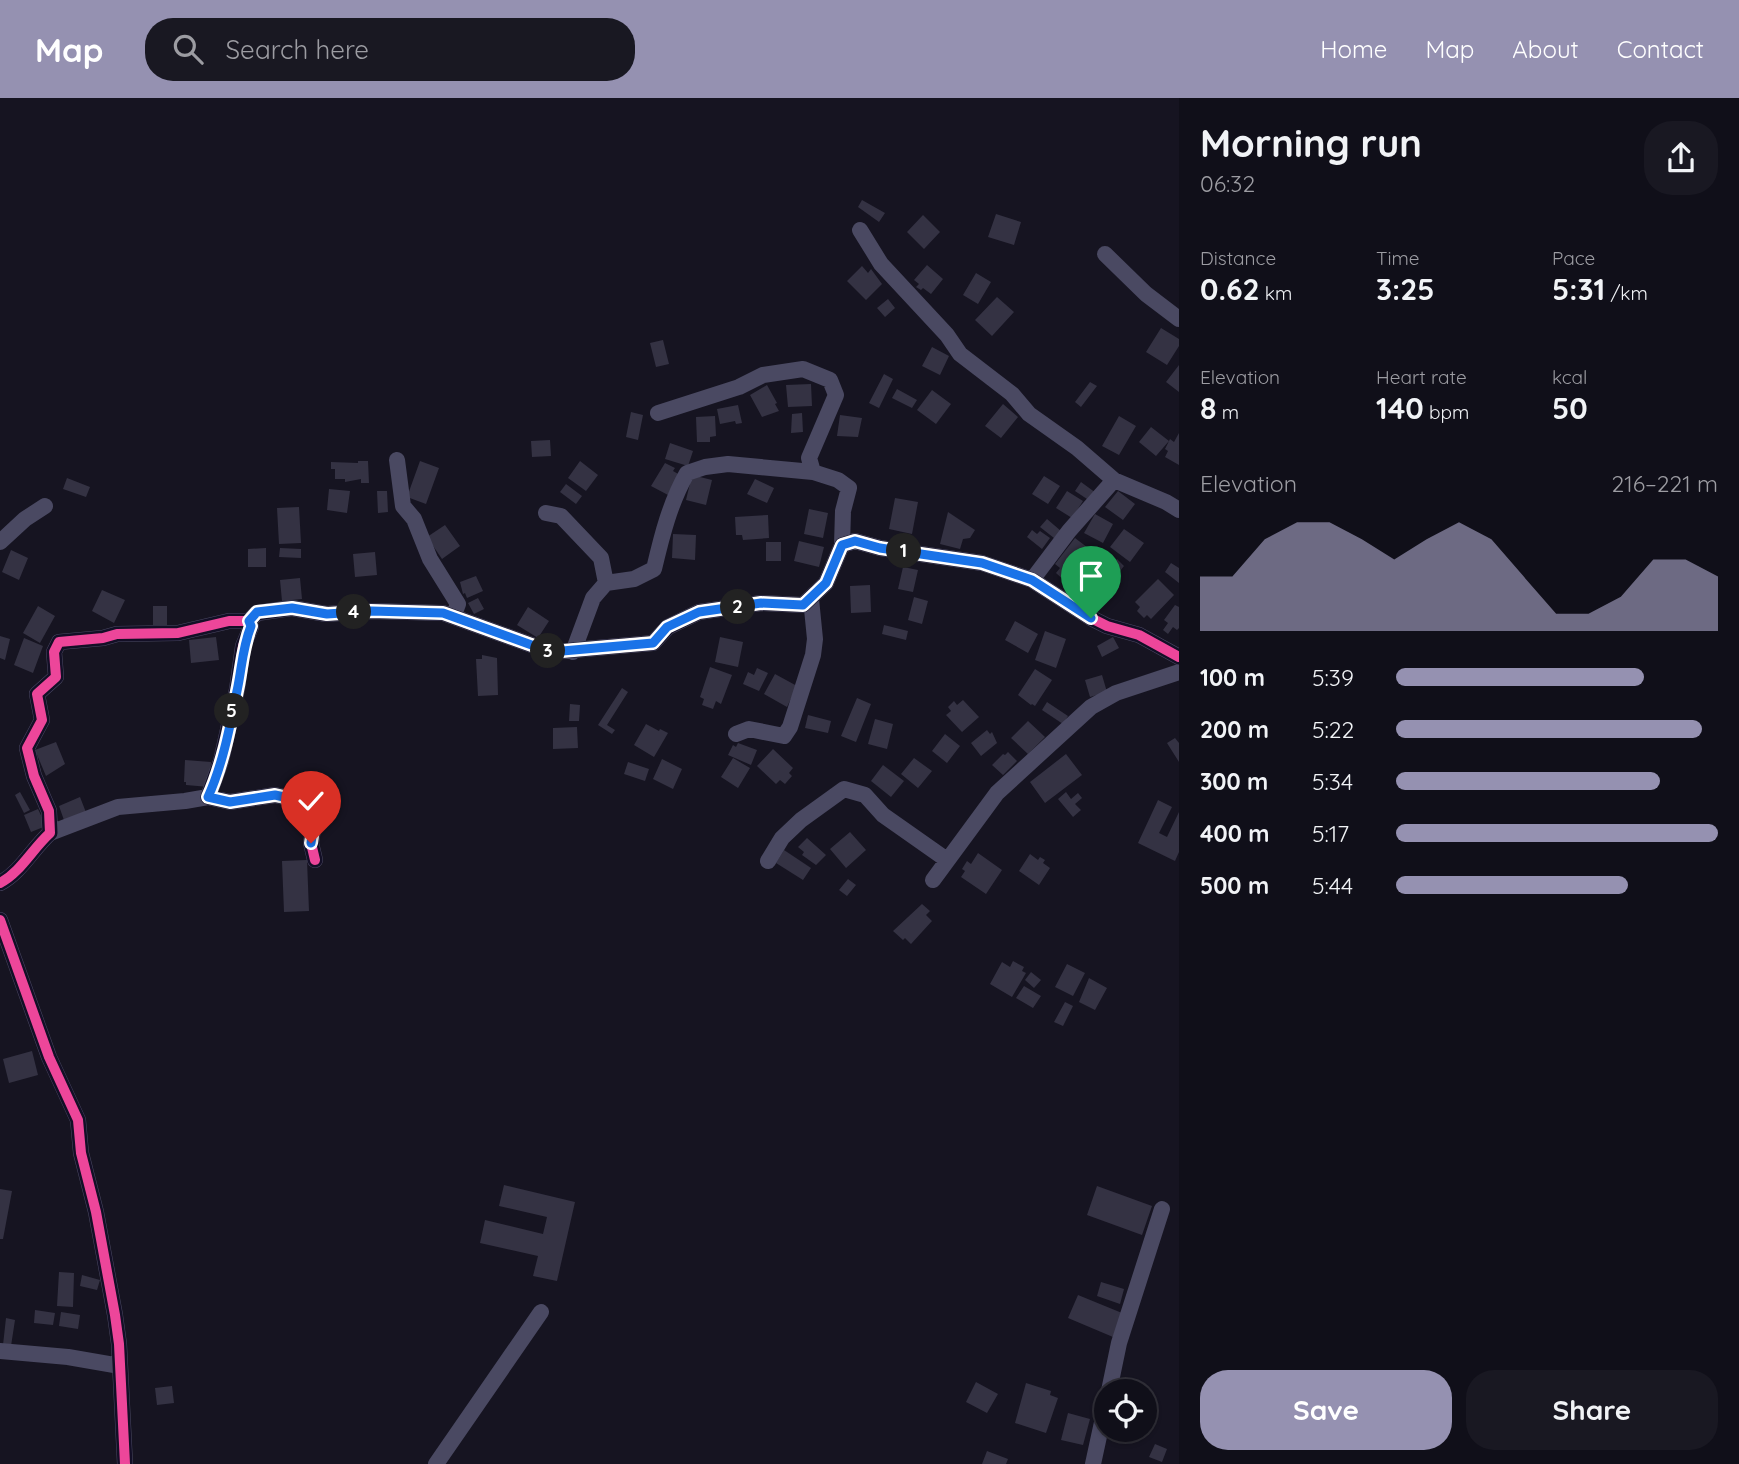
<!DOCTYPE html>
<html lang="en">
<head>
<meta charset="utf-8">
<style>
  :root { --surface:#100f19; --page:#191822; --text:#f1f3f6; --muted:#9c9ca2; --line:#302f38; --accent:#9591b1 }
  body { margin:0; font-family:Quicksand,sans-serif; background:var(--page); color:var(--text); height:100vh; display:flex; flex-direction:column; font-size:26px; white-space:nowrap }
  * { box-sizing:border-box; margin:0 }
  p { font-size:23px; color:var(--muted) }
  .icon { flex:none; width:38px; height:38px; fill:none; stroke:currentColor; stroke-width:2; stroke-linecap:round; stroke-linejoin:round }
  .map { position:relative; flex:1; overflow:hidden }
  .drawer { display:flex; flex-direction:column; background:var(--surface); width:560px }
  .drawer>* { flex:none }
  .tools { position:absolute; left:1094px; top:1281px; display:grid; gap:14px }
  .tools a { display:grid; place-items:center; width:63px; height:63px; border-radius:50%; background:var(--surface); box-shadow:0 2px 5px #0004,0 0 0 2px var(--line); font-size:35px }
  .pin { position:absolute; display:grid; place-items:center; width:60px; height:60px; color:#fff; margin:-72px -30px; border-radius:50% 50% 50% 0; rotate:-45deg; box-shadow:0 0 7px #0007 }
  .pin .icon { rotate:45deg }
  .km { position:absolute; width:35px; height:35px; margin:-18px; border-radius:50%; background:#222; color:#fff; font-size:19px; line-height:35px; text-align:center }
  .round { display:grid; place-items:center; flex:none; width:74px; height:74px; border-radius:28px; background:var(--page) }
  .headline { display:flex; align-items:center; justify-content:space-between; height:119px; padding:0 21px }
  h1 { font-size:38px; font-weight:700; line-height:52px }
  .stats { display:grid; grid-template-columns:repeat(3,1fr); gap:10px; height:119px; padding:7px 21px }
  .stats div { display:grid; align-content:center }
  .stats b { font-size:30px; font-weight:700 }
  .stats small { font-size:19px; font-weight:400 }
  .stats p { font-size:19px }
  .chart { height:196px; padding:14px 21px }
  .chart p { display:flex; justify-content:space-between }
  .chart svg { width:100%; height:126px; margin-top:7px; fill:var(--accent); opacity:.7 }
  .action { display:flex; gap:14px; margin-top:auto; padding:14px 21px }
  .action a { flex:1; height:80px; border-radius:28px; background:var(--accent); color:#fff; font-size:28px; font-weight:700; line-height:80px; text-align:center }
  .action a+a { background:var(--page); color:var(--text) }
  ul { padding:0 21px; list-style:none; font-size:23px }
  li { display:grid; grid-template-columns:112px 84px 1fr; align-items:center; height:52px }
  li i { height:18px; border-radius:9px; background:var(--accent) }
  header { display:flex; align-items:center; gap:42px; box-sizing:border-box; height:98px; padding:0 35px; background:var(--accent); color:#fff }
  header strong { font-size:33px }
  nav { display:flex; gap:38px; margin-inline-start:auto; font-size:24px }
  .search { width:490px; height:63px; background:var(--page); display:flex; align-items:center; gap:18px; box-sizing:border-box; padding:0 24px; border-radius:28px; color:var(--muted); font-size:26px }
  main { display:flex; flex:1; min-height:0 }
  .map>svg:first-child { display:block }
</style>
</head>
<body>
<header>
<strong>Map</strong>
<div class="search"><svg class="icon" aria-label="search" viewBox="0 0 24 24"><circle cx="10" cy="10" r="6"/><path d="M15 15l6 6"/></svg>Search here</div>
<nav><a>Home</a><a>Map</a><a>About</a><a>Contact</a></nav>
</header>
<main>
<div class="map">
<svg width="1179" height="1366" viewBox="0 0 1179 1366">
  <rect width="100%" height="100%" fill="#161421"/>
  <path fill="#343243" d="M862,102L885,115L879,124L858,109Z
    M996,116L1021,124L1014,147L988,139Z
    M923,117L940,134L924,151L907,134Z
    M927,167L943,181L931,196L923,190L921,192L916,189L919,186L914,182Z
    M862,168L868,175L871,171L882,186L866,202L847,183Z
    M976,175L991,184L978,206L963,197Z
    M997,199L1014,214L992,238L975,222Z
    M888,201L895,210L885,219L877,210Z
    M1161,230L1179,241V248L1167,267L1146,254Z
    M663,242L669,266L656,269L650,245Z
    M932,249L949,258L940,277L922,268Z
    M1179,267V294L1166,284Z
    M884,276L893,281L879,310L869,305Z
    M1090,284L1097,288L1081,309L1075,304Z
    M811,286L812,308L788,309L786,287Z
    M767,287L777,305L775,306L779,313L762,319L750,297Z
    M897,291L917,302L912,310L892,300Z
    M932,292L951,306L936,326L917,312Z
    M1003,306L1018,319L1001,340L985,328Z
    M738,307L742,325L736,326L735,323L720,326L717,311Z
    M631,314L643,317L638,342L626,339Z
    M802,315L803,334L791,335L792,316Z
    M840,317L862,320L858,339L837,338Z
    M715,318L716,338L710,339V344H697L696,319Z
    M1119,318L1136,328L1119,357L1102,348Z
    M1151,329L1169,343L1156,358L1139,344Z
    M1179,335V367L1165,359L1168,353L1165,351L1170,341L1174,344Z
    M550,342L551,358L532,359L531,343Z
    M670,345L693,353L688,368L665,361Z
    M358,363H368L369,385H361V381L345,384V381H335V371H331V364L358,365Z
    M420,363L439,370L426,406L407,399Z
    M580,363L598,377L586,393L568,380Z
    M665,365L675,370L673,373L680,377L668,397L651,388Z
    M692,377L712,382L706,407L686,402Z
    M1044,378L1060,388L1048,406L1032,396Z
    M67,380L90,389L86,399L63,391Z
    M755,381L774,390L767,405L747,396Z
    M1081,384L1096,395L1090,403L1075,393Z
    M566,386L582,398L576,406L560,394Z
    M329,391L350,393L347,415L327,412Z
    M377,393H387L388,414L378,415Z
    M1067,393L1083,403L1072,420L1056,410Z
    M1118,393L1135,406L1123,422L1105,409Z
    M895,400L918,404L912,436L889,431Z
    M299,409L301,445L279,446L277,410Z
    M809,411L828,415L823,440L804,436Z
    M948,414L975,432L970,440L963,441L960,451L940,446Z
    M1095,416L1113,426L1103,445L1084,435Z
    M768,417L769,440L743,442L742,437H736L735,419Z
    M1047,421L1061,433L1054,440L1040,429Z
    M445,427L460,448L442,461L427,439Z
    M1124,431L1144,445L1130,464L1110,449Z
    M1032,432L1037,436L1040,433L1050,440L1042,451L1027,439Z
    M673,436L696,437L695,462L672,460Z
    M1075,440L1092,453L1067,485L1056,475L1060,470L1055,466Z
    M799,443L824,449L819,469L794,463Z
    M766,444H781V463H766Z
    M266,450V469H248V451Z
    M280,450L301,451V460L279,459Z
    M11,452L28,460L19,482L2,474Z
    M375,454L377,477L355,479L353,456Z
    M1117,461L1124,468L1113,482L1105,476Z
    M1171,465L1179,470V485L1165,474Z
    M903,469L918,472L913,494L898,491Z
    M476,478L483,493L467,500L465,495L463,496L460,484Z
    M300,480L302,501L282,503L280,482Z
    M1158,481L1174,497L1151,521L1147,517L1144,520L1137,513L1140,509L1135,504Z
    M870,487L871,514L851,515L850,488Z
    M102,492L125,502L114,525L92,513Z
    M914,499L928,503L922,526L908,522Z
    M478,500L484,511L474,516L468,505Z
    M1175,507L1179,509V530L1177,532L1173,529L1168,536L1163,532L1168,525L1164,522Z
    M38,508L55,518L40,545L23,535Z
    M153,508H167V527H153Z
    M528,509L549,523L538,540L517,527Z
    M1015,523L1038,536L1028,555L1005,542Z
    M884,527L908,533L906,542L882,536Z
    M1045,533L1066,541L1056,570L1035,562Z
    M0,538L10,541L5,562L0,560Z
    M216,539L219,562L191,565L189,542Z
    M720,539L743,544L738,569L715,564Z
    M1113,539L1119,550L1102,559L1097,548Z
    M24,540L43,548L33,575L14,567Z
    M482,557L497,560L498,597L478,598L476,561H482Z
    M710,569L732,577L721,606L716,603L713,611L702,607L704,601L700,599Z
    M757,570L768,575L759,593L743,586L748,574L754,577Z
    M1035,571L1052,582L1035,608L1032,606L1031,607L1018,597Z
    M775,576L797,588L787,609L764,596Z
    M1102,577L1107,594L1090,599L1085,582Z
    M622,590L628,594L607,627L615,632L612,636L598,627Z
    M857,600L871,606L856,644L841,638Z
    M963,602L979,619L962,634L946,617L951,613L948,609L954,603L957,607Z
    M1047,604L1068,618L1063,626L1042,612Z
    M570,606L580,607L579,623H569Z
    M808,617L831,623L828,635L805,630Z
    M875,621L893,626L887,651L868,646Z
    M1028,623L1045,639L1028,656L1011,640Z
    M646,626L659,633L660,631L668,635L654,659L634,647Z
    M577,629L578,650L553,651V630Z
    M987,632L990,636L992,634L997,645L981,658L971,645Z
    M945,636L960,648L947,665L932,653Z
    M1175,640L1179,645V664L1167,645Z
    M56,644L65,666L46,678L35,652Z
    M738,645L757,652L751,667L728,657L733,647L736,649Z
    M773,651L793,670L789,675L792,678L785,686L780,682L776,686L757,668Z
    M1008,654L1017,663L1003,677L992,667L1003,656L1005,657Z
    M1066,656L1082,677L1045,705L1030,684Z
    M733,660L750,670L738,690L721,679Z
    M914,660L932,673L918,690L901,676Z
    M662,661L682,671L673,691L653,681Z
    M185,662L211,664L209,689L186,687V684H184Z
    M628,664L649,671L645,683L624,676Z
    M883,667L904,683L891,699L871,683Z
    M20,694L30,712L24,715L15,697Z
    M1066,694L1071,701L1078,695L1082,700L1075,706L1081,712L1073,719L1058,701Z
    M80,699L87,717L65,725L59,708Z
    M1158,702L1172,709L1159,735L1167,739L1179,714V754L1175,763L1138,745Z
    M38,711L46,728L31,734L24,717Z
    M850,734L866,752L846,770L830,751Z
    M807,740L826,757L816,767L802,757L804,754L798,749Z
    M784,752L811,770L803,782L776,765Z
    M978,755L1002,772L986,796L961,779L965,773L962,771L967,763L971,766Z
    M1030,756L1038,762L1040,759L1045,762L1043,765L1050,770L1039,787L1019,773Z
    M307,762L309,813L284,814L282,763Z
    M848,781L856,787L847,798L839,792Z
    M922,806L930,813L926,817L932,823L911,846L905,840L903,842L893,833Z
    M1013,863L1024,869L1022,873L1026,875L1012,899L990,886L1002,864L1010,869Z
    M1067,866L1085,875L1073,898L1055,889Z
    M1031,874L1041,882L1034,890L1025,882Z
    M1089,880L1107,890L1095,912L1079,904Z
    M1024,888L1041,898L1033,910L1016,900Z
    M1065,904L1073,908L1063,928L1054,924Z
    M32,953L38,977L9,985L3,961Z
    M504,1087L575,1104L557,1183L533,1178L538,1158L480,1145L485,1122L543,1136L547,1119L499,1108Z
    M1097,1088L1152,1108L1142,1137L1087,1117Z
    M0,1091L12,1093L3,1141H0Z
    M59,1174L74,1175L73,1209L57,1208Z
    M82,1177L100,1182L97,1192L80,1188Z
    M1101,1184L1124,1191L1120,1206L1097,1198Z
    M1078,1197L1122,1215L1113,1239L1068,1220Z
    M35,1212L55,1215L53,1227L34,1225Z
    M61,1214L80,1217L78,1231L59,1228Z
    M6,1220L15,1222L11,1248L3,1247Z
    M976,1284L998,1296L987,1315L966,1304Z
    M1026,1285L1051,1293L1050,1297L1058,1300L1046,1335L1015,1325Z
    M172,1288L174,1305L157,1307L155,1290Z
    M1068,1315L1090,1321L1083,1347L1061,1342Z
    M1155,1346L1167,1351L1162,1364L1149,1359Z
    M987,1353L1008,1361L1006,1366H982Z"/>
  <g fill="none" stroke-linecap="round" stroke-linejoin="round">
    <path stroke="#4a4962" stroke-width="16" d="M860,132L881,166L947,237L960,256L1012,296L1029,316L1077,350L1114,382L1166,404L1179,412
      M1105,156L1146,196L1179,221
      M658,315L739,289L763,277L803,271L830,282L836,297L809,360L813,374
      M397,362L403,408L414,421L430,461L458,506L454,517
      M546,415L561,418L601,460L606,485
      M0,444L25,421L45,408
      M1032,482L1069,433L1114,382
      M249,523L257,515L292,510L326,516L371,513L443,515L551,554L653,545L668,529L699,514L761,505L803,507L826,485L842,447L855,443L880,450L982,465L1032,482L1091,520L1107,528L1139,537L1179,559
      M573,554L593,500L606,485L634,481L654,471C662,437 670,405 687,375L705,369L728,366L813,374L838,382L849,390L843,413L842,447
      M736,636L749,631L784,638L790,629L813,557L815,541L811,501
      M50,735L118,709L185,703L208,699
      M768,763L782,740L801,722L844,691L865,697L883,717L947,762
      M933,782L997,695L1091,609L1116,595L1179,574
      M0,785C20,775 33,750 50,735L49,713L34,678L27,650L42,622L37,596L56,579L54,554L59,544L103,540L117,536L178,535L229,523H249L251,529L243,548L237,591L221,663L208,699L230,704L275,697L293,701L316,712L311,745L315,762
      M0,822L49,959L78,1022L81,1055L96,1114L115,1217L119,1246L125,1366
      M0,1253L68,1259L120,1268
      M1109,1293L1119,1245L1162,1111
      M436,1366L541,1214
      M1093,1366L1106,1306"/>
    <defs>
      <path id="cycleway" d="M249,523L257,515L292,510L326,516L371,513L443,515L551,554L653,545L668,529L699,514L761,505L803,507L826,485L842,447L855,443L880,450L982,465L1032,482L1091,520L1107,528L1139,537L1179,559
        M0,785C20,775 33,750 50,735L49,713L34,678L27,650L42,622L37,596L56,579L54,554L59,544L103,540L117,536L178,535L229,523H249L251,529L243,548L237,591L221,663L208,699L230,704L275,697L293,701L316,712L311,745L315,762
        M0,822L49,959L78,1022L81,1055L96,1114L115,1217L119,1246L125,1366"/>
    </defs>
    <use href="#cycleway" stroke="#130f26" stroke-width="15"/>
    <use href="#cycleway" stroke="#ed469a" stroke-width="10"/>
  </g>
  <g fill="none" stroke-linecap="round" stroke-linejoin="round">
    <defs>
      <path id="route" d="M311,745L316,712L293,701L275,697L230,704L208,699C223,666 230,628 237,593C242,570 242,551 251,528L249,523L257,514L292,510L327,516L371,513L443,515L551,554L653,545L667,529L699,514L761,505L803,507L826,485L842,447L855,443L880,450L982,465L1032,482L1091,520"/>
    </defs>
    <use href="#route" stroke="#fff" stroke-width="14"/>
    <use href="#route" stroke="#1a73e8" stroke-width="9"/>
  </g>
</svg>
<div class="tools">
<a><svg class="icon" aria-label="locate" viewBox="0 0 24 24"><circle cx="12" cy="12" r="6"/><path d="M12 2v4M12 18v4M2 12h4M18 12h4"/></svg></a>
</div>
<div class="pin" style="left:1091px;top:520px;background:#1e9e55"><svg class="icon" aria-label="arrive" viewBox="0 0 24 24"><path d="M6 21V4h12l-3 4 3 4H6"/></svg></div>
<div class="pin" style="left:311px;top:745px;background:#d93025"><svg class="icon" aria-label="check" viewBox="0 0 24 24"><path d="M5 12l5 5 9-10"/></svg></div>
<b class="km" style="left:904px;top:453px">1</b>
<b class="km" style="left:738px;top:509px">2</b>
<b class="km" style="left:548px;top:553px">3</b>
<b class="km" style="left:354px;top:514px">4</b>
<b class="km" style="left:232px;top:613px">5</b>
</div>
<section class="drawer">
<div class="headline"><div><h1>Morning run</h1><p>06:32</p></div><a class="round"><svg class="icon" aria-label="share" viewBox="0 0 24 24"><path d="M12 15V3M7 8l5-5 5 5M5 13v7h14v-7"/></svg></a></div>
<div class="stats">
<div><p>Distance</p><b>0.62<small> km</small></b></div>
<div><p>Time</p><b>3:25</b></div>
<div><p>Pace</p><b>5:31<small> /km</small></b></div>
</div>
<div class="stats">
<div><p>Elevation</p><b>8<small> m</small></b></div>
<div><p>Heart rate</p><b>140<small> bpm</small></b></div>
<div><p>kcal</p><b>50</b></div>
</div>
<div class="chart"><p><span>Elevation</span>216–221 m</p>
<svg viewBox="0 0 160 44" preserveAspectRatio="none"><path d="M0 44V25L10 25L20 12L30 6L40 6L50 12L60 19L70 12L80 6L90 12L100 25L110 38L120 38L130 32L140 19L150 19L160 25V44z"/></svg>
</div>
<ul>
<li><b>100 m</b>5:39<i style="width:77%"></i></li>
<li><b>200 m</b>5:22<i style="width:95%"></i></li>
<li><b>300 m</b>5:34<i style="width:82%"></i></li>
<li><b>400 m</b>5:17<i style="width:100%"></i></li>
<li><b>500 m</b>5:44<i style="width:72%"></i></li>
</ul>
<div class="action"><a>Save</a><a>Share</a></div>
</section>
</main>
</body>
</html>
